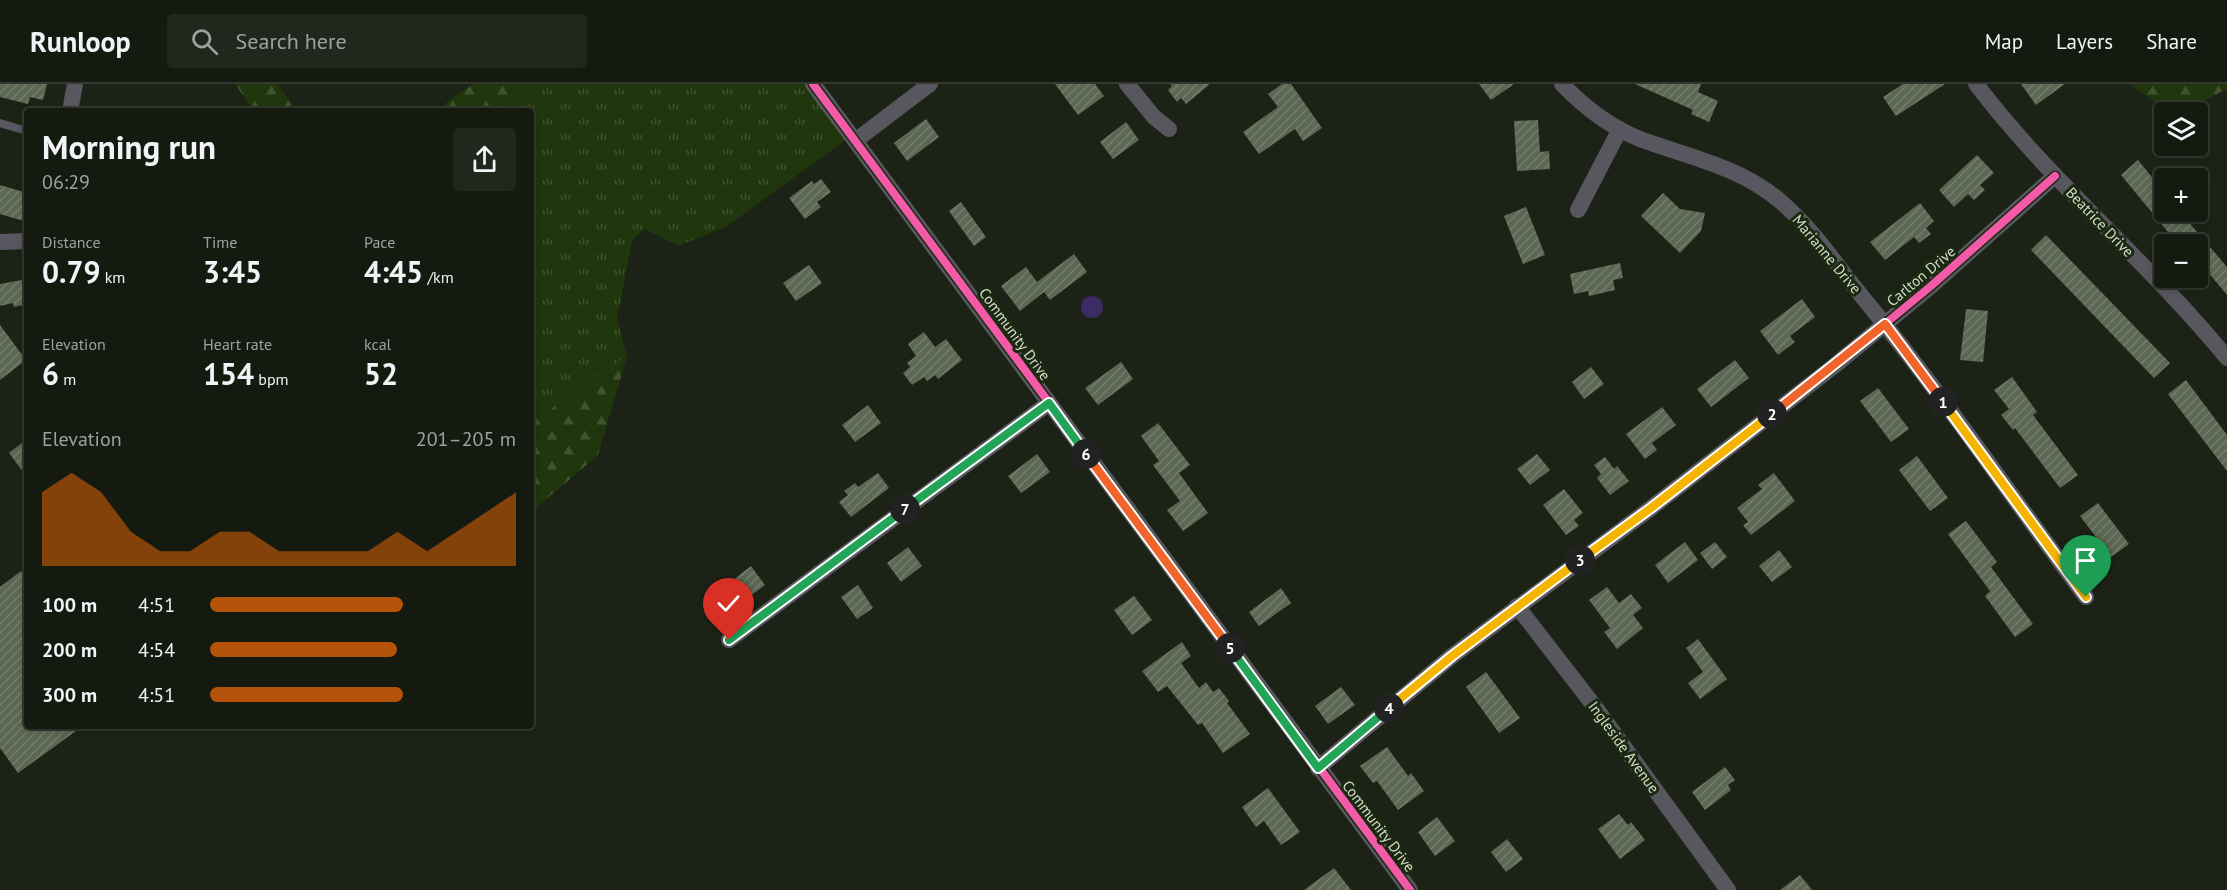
<!DOCTYPE html>
<html lang="en">
<head>
<meta charset="utf-8">
<style>
  :root { --surface:#151a10; --page:#22271e; --text:#f1f3f6; --muted:#9da19f; --line:#343830; --accent:#b45309 }
  body { margin:0; font-family:"PT Sans",sans-serif; background:var(--page); color:var(--text); height:100vh; display:flex; flex-direction:column; font-size:22px; white-space:nowrap }
  * { box-sizing:border-box; margin:0 }
  p { font-size:20px; color:var(--muted) }
  .icon { flex:none; width:33px; height:33px; fill:none; stroke:currentColor; stroke-width:2; stroke-linecap:round; stroke-linejoin:round }
  .map { position:relative; flex:1; overflow:hidden }
  .panel { position:absolute; left:24px; top:24px; width:510px; height:621px; display:flex; flex-direction:column; background:var(--surface); border-radius:6px; box-shadow:0 3px 9px #0003,0 0 0 2px var(--line) }
  .panel>* { flex:none }
  .controls { position:absolute; left:2154px; top:18px; display:grid; gap:12px }
  .controls a { display:grid; place-items:center; width:54px; height:54px; border-radius:6px; background:var(--surface); box-shadow:0 3px 9px #0003,0 0 0 2px var(--line); font-size:30px }
  .pin { position:absolute; display:grid; place-items:center; width:51px; height:51px; color:#fff; margin:-62px -26px; border-radius:50% 50% 50% 0; rotate:-45deg; box-shadow:0 0 6px #0007 }
  .pin .icon { rotate:45deg }
  .km { position:absolute; width:30px; height:30px; margin:-15px; border-radius:50%; background:#222; color:#fff; font-size:16px; line-height:30px; text-align:center }
  .round { display:grid; place-items:center; flex:none; width:63px; height:63px; border-radius:6px; background:var(--page) }
  .head { display:flex; align-items:center; justify-content:space-between; height:102px; padding:0 18px }
  h1 { font-size:33px; font-weight:700; line-height:45px }
  .metrics { display:grid; grid-template-columns:repeat(3,1fr); gap:9px; height:102px; padding:6px 18px }
  .metrics div { display:grid; align-content:center }
  .metrics b { font-size:30px; font-weight:700 }
  .metrics small { font-size:16px; font-weight:400 }
  .metrics p { font-size:16px }
  .chart { height:168px; padding:12px 18px }
  .chart p { display:flex; justify-content:space-between }
  .chart svg { width:100%; height:108px; margin-top:6px; fill:var(--accent); opacity:.7 }
  ul { padding:0 18px; list-style:none; font-size:20px }
  li { display:grid; grid-template-columns:96px 72px 1fr; align-items:center; height:45px }
  li i { height:15px; border-radius:8px; background:var(--accent) }
  header { display:flex; align-items:center; gap:36px; box-sizing:border-box; height:84px; padding:0 30px; background:var(--surface); border-bottom:2px solid var(--line) }
  header strong { font-size:28px }
  nav { display:flex; gap:33px; margin-inline-start:auto; font-size:21px }
  .search { width:420px; height:54px; background:var(--page); display:flex; align-items:center; gap:15px; box-sizing:border-box; padding:0 21px; border-radius:6px; color:var(--muted); font-size:22px }
  .map>svg:first-child { display:block }
</style>
</head>
<body>
<header>
<strong>Runloop</strong>
<div class="search"><svg class="icon" aria-label="search" viewBox="0 0 24 24"><circle cx="10" cy="10" r="6"/><path d="M15 15l6 6"/></svg>Search here</div>
<nav><a>Map</a><a>Layers</a><a>Share</a></nav>
</header>
<div class="map">
<svg width="2227" height="806" viewBox="0 0 2227 806">
  <defs>
    <pattern id="grass-tufts" width="24" height="20" patternUnits="userSpaceOnUse" patternTransform="scale(1.5)"><rect width="24" height="20" fill="#20360c"/><path d="M3 7l-1-3M5 7V3M7 7l1-3M15 17l-1-3M17 17v-4M19 17l1-3" fill="none" stroke="#40532e"/></pattern>
    <pattern id="forest-firs" width="22" height="20" patternUnits="userSpaceOnUse" patternTransform="scale(1.5)"><rect width="22" height="20" fill="#20360c"/><path d="M5 1l3.5 6h-7zM16 11l3.5 6h-7z" fill="#40532e"/></pattern>
    <pattern id="building-hatch" width="6" height="6" patternUnits="userSpaceOnUse" patternTransform="scale(1.5)"><rect width="6" height="6" fill="#5c6854"/><path d="M-1 1l2-2M0 6l6-6M5 7l2-2" fill="none" stroke="#727d6b"/></pattern>
  </defs>
  <rect width="100%" height="100%" fill="#1c2316"/>
  <path fill="url(#grass-tufts)" d="M530,0H813L851,52L727,142L679,162L644,145L632,157L617,235L627,272L531,339V27H493Z"/>
  <path fill="url(#forest-firs)" d="M235,0H277L298,27H254Z
    M473,0H530L493,27H435Z
    M2133,0H2227V5L2181,28H2169L2131,1Z
    M627,272L598,371L536,424L531,416V339Z"/>
  <path fill="#3d2b65" d="M1081 223a11 11 0 1 1 22 0a11 11 0 1 1-22 0Z"/>
  <path fill="url(#building-hatch)" d="M0,0H47L43,16L30,13L28,20L0,13Z
    M1055,0H1095L1104,12L1078,31Z
    M1170,0H1210L1186,20L1181,14L1177,18L1168,6L1172,2Z
    M1282,0H1291L1322,44L1303,57L1295,45L1259,70L1243,48L1278,23L1268,10Z
    M1479,0H1514L1491,16Z
    M1635,0H1701L1698,8L1718,17L1709,38L1691,30L1693,26Z
    M1903,0H1945L1896,32L1883,13Z
    M2021,0H2065L2036,21Z
    M926,35L939,53L907,77L894,59Z
    M1538,36L1540,68L1549,67L1550,85L1517,87L1514,37Z
    M1126,38L1139,56L1113,75L1100,58Z
    M1977,71L1994,89L1980,101L1985,106L1974,116L1968,110L1954,123L1939,106Z
    M2138,76L2164,108V128H2180L2227,183V211L2198,176V160H2178L2121,91Z
    M821,95L831,108L817,118L821,123L805,135L789,114L812,97L814,100Z
    M0,101L27,109V138L0,130Z
    M1663,109L1680,125L1705,129L1701,147L1680,169L1641,132Z
    M961,118L986,153L974,162L949,127Z
    M1920,119L1934,137L1926,144L1931,150L1919,159L1914,153L1885,176L1870,158Z
    M1526,123L1545,171L1523,180L1504,132Z
    M2046,151L2170,279L2154,294L2031,166Z
    M1074,170L1087,188L1050,216L1044,208L1020,227L1001,202L1026,183L1037,198Z
    M1620,179L1623,194L1613,196L1615,206L1589,212L1588,207L1574,210L1570,190Z
    M809,181L822,199L796,217L783,199Z
    M27,195V220L14,223L13,219L0,222V200Z
    M1802,215L1815,233L1790,252L1795,258L1778,271L1760,247Z
    M1966,225L1988,227L1983,278L1960,276Z
    M0,241L26,276L0,296Z
    M924,248L935,263L946,255L962,276L938,295L935,291L927,297L924,293L912,301L903,289L910,283L907,279L916,272L908,260Z
    M1735,276L1749,294L1711,323L1697,305Z
    M1121,278L1133,295L1098,321L1085,304Z
    M1591,283L1604,300L1584,315L1572,298Z
    M2012,293L2037,328L2033,331L2078,391L2060,404L2015,344L2013,346L2001,331L2009,325L1994,306Z
    M2186,296L2227,351V387L2168,310Z
    M1878,304L1909,345L1891,358L1860,317Z
    M868,321L881,339L855,358L842,341Z
    M1662,323L1676,341L1652,359L1657,366L1645,375L1626,350Z
    M1158,339L1190,381L1179,389L1208,429L1183,447L1167,426L1180,417L1153,381L1159,377L1141,352Z
    M27,355V393L9,369Z
    M1037,370L1050,388L1021,409L1008,392Z
    M1537,370L1550,386L1530,401L1517,385Z
    M1917,372L1948,414L1930,427L1899,386Z
    M1605,373L1614,385L1617,382L1629,397L1610,411L1597,394L1601,390L1594,381Z
    M878,389L889,404L851,433L839,418L848,411L844,407L855,399L858,403Z
    M1774,389L1795,417L1751,451L1743,441L1748,438L1737,424L1762,405L1758,401Z
    M1564,405L1583,429L1574,436L1579,442L1566,451L1543,421Z
    M2098,419L2129,460L2111,473L2080,432Z
    M1966,437L1997,478L1991,483L2033,540L2015,553L1985,512L1990,507L1948,450Z
    M1685,458L1698,476L1668,499L1655,481Z
    M1715,458L1727,473L1712,485L1700,469Z
    M908,463L922,482L901,498L887,479Z
    M1779,466L1792,483L1772,498L1759,482Z
    M751,482L765,501L741,519L739,516L722,528L713,517L732,503L729,499Z
    M21,487L27,495V642H83L18,689L0,664V503Z
    M858,501L873,524L857,535L841,513Z
    M1607,503L1619,519L1631,510L1642,524L1633,531L1643,544L1617,565L1604,548L1610,544L1589,516Z
    M1281,504L1291,519L1259,542L1249,528Z
    M1134,512L1152,536L1132,551L1114,526Z
    M1698,555L1727,595L1700,615L1688,599L1703,588L1686,564Z
    M1182,558L1191,572L1181,579L1199,604L1206,598L1213,608L1219,604L1229,617L1227,619L1250,650L1223,669L1202,639L1198,641L1167,602L1158,608L1142,587Z
    M1486,588L1520,634L1499,649L1466,603Z
    M1341,603L1355,621L1328,640L1315,622Z
    M1387,663L1408,692L1411,689L1424,707L1398,726L1377,697L1373,699L1360,682Z
    M1725,683L1735,696L1728,701L1731,706L1705,726L1692,708Z
    M1268,704L1300,748L1281,761L1264,737L1256,743L1242,723Z
    M1619,730L1628,741L1631,738L1645,756L1620,775L1598,745Z
    M1437,733L1455,757L1435,772L1418,748Z
    M1507,755L1523,775L1506,788L1491,768Z
    M1334,784L1351,806H1304Z
    M1800,791L1812,806H1780Z"/>
  <g fill="none" stroke-linecap="round" stroke-linejoin="round">
    <path stroke="#585760" stroke-width="8" d="M0,39L27,47"/>
    <path stroke="#585760" stroke-width="16" d="M813,0L1410,806
      M1127,0L1154,33L1169,45
      M1562,0C1584,23 1610,43 1640,55C1688,73 1739,82 1780,117C1811,143 1835,179 1860,210C1940,307 2011,412 2086,513
      M1976,0C2051,99 2149,178 2227,274
      M70,27L75,0
      M855,57L930,0
      M1578,126L1620,45
      M0,158L27,157
      M1517,522L1595,623L1728,806
      M729,556L1049,319
      M1318,684L1452,572L1651,424L1834,282L1931,202L2055,92"/>
    <defs>
      <path id="cycleway" d="M813,0L1410,806
        M1318,684L1452,572L1651,424L1834,282L1931,202L2055,92"/>
    </defs>
    <use href="#cycleway" stroke="#1b2910" stroke-width="11"/>
    <use href="#cycleway" stroke="#f35aa7" stroke-width="8"/>
  </g>
  <g fill="none" stroke-linecap="round" stroke-linejoin="round">
    <defs>
      <path id="split-1" d="M1943,318L2086,513"/>
      <path id="split-2" d="M1772,330L1885,240L1943,318"/>
      <path id="split-3" d="M1580,476L1651,424L1772,330"/>
      <path id="split-4" d="M1389,624L1452,572L1580,476"/>
      <path id="split-5" d="M1230,564L1318,684L1389,624"/>
      <path id="split-6" d="M1086,370L1230,564"/>
      <path id="split-7" d="M905,425L1049,319L1086,370"/>
      <path id="split-8" d="M729,556L905,425"/>
    </defs>
    <use href="#split-1" stroke="#fff" stroke-width="12"/>
    <use href="#split-2" stroke="#fff" stroke-width="12"/>
    <use href="#split-3" stroke="#fff" stroke-width="12"/>
    <use href="#split-4" stroke="#fff" stroke-width="12"/>
    <use href="#split-5" stroke="#fff" stroke-width="12"/>
    <use href="#split-6" stroke="#fff" stroke-width="12"/>
    <use href="#split-7" stroke="#fff" stroke-width="12"/>
    <use href="#split-8" stroke="#fff" stroke-width="12"/>
    <use href="#split-1" stroke="#f5b400" stroke-width="8"/>
    <use href="#split-2" stroke="#f0652b" stroke-width="8"/>
    <use href="#split-3" stroke="#f5b400" stroke-width="8"/>
    <use href="#split-4" stroke="#f5b400" stroke-width="8"/>
    <use href="#split-5" stroke="#22a559" stroke-width="8"/>
    <use href="#split-6" stroke="#f0652b" stroke-width="8"/>
    <use href="#split-7" stroke="#22a559" stroke-width="8"/>
    <use href="#split-8" stroke="#22a559" stroke-width="8"/>
  </g>
  <g text-anchor="middle" dominant-baseline="central" stroke-width="6" stroke-linejoin="round" paint-order="stroke">
    <g font-size="15" fill="#d3ddcd" stroke="#1b2910">
      <text transform="translate(2100 138) rotate(46)">Beatrice Drive</text>
      <text transform="translate(1827 170) rotate(50)">Marianne Drive</text>
      <text transform="translate(1921 192) rotate(-40)">Carlton Drive</text>
      <text transform="translate(1015 250) rotate(54)">Community Drive</text>
      <text transform="translate(1624 663) rotate(54)">Ingleside Avenue</text>
      <text transform="translate(1379 742) rotate(53)">Community Drive</text>
    </g>
  </g>
</svg>
<div class="controls">
<a><svg class="icon" aria-label="layers" viewBox="0 0 24 24"><path d="M12 4l9 5-9 5-9-5zM3 14l9 5 9-5"/></svg></a>
<a>+</a>
<a>−</a>
</div>
<div class="pin" style="left:2086px;top:513px;background:#1e9e55"><svg class="icon" aria-label="arrive" viewBox="0 0 24 24"><path d="M6 21V4h12l-3 4 3 4H6"/></svg></div>
<div class="pin" style="left:729px;top:556px;background:#d93025"><svg class="icon" aria-label="check" viewBox="0 0 24 24"><path d="M5 12l5 5 9-10"/></svg></div>
<b class="km" style="left:1943px;top:318px">1</b>
<b class="km" style="left:1772px;top:330px">2</b>
<b class="km" style="left:1580px;top:476px">3</b>
<b class="km" style="left:1389px;top:624px">4</b>
<b class="km" style="left:1230px;top:564px">5</b>
<b class="km" style="left:1086px;top:370px">6</b>
<b class="km" style="left:905px;top:425px">7</b>
<section class="panel">
<div class="head"><div><h1>Morning run</h1><p>06:29</p></div><a class="round"><svg class="icon" aria-label="share" viewBox="0 0 24 24"><path d="M12 15V3M7 8l5-5 5 5M5 13v7h14v-7"/></svg></a></div>
<div class="metrics">
<div><p>Distance</p><b>0.79<small> km</small></b></div>
<div><p>Time</p><b>3:45</b></div>
<div><p>Pace</p><b>4:45<small> /km</small></b></div>
</div>
<div class="metrics">
<div><p>Elevation</p><b>6<small> m</small></b></div>
<div><p>Heart rate</p><b>154<small> bpm</small></b></div>
<div><p>kcal</p><b>52</b></div>
</div>
<div class="chart"><p><span>Elevation</span>201–205 m</p>
<svg viewBox="0 0 160 44" preserveAspectRatio="none"><path d="M0 44V14L10 6L20 14L30 30L40 38L50 38L60 30L70 30L80 38L90 38L100 38L110 38L120 30L130 38L140 30L150 22L160 14V44z"/></svg>
</div>
<ul>
<li><b>100 m</b>4:51<i style="width:63%"></i></li>
<li><b>200 m</b>4:54<i style="width:61%"></i></li>
<li><b>300 m</b>4:51<i style="width:63%"></i></li>
</ul>
</section>
</div>
</body>
</html>
